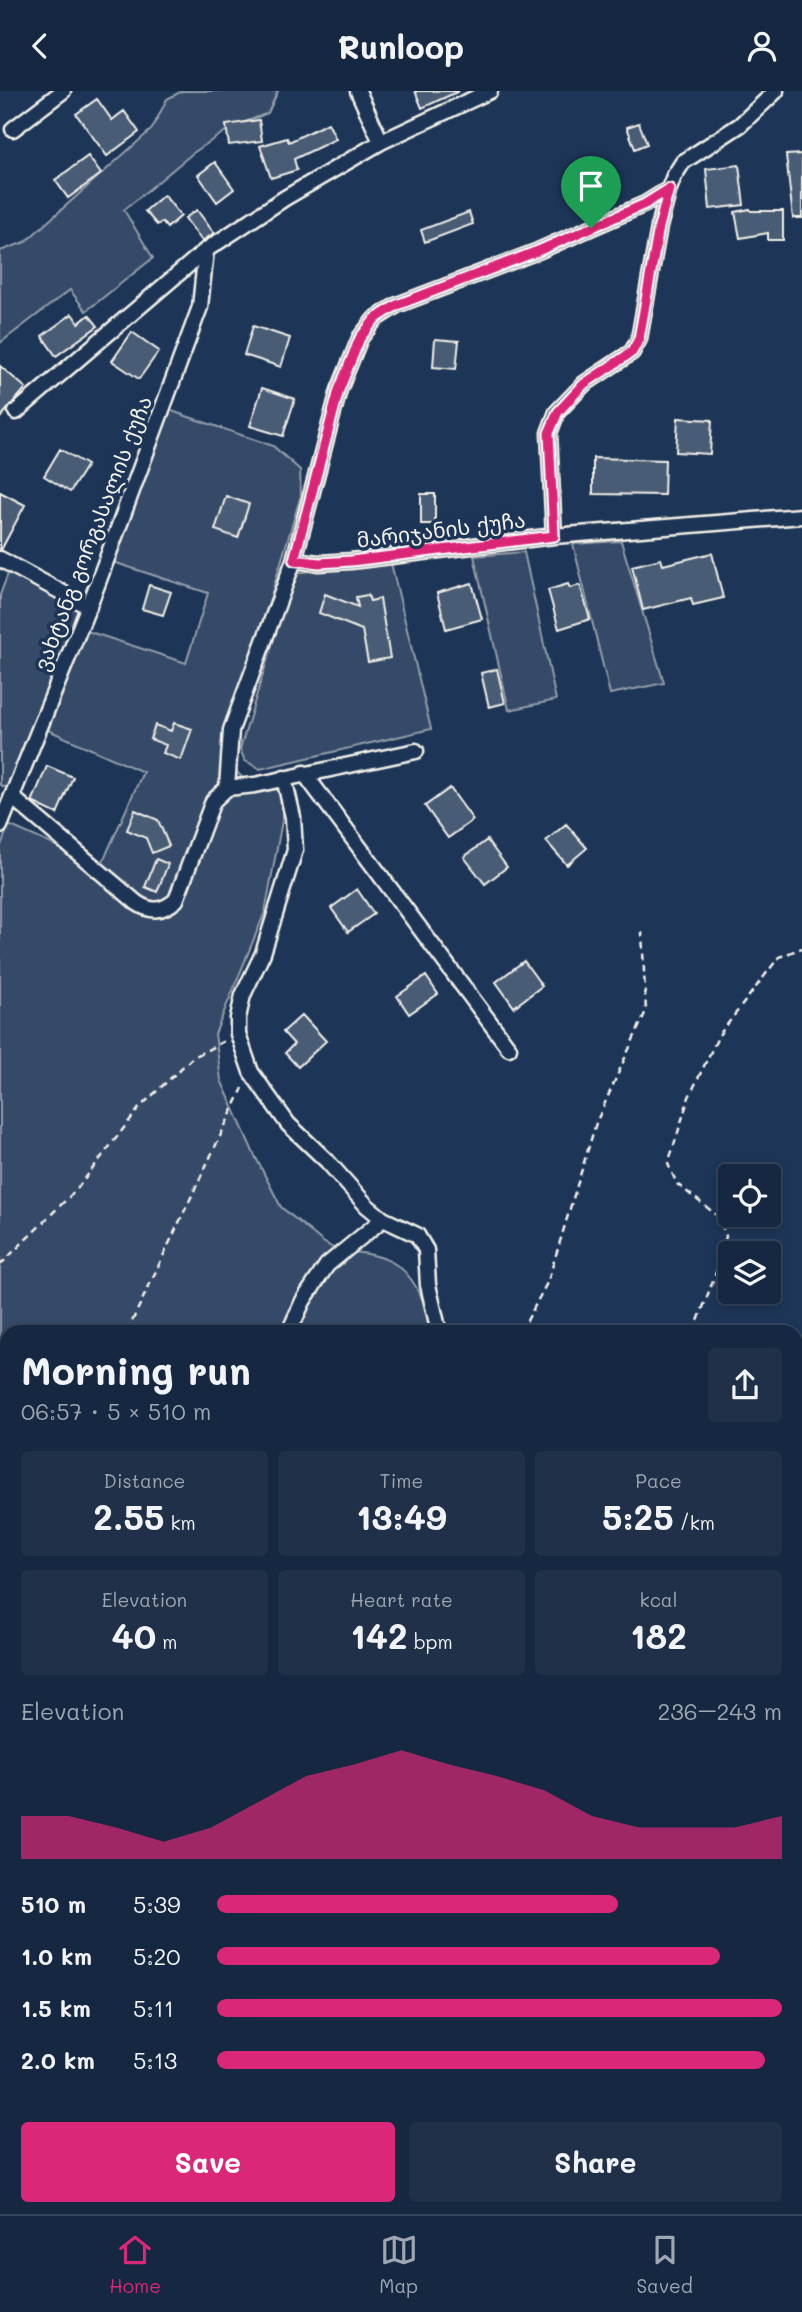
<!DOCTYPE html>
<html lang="en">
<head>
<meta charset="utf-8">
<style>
  :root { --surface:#162841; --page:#1f3048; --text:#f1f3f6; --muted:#9ea6b1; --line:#35445a; --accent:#db2777 }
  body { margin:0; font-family:Mali,"Noto Sans Georgian",sans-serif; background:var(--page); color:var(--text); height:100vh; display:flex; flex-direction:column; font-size:26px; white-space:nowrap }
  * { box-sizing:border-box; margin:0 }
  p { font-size:23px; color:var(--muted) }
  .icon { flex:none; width:38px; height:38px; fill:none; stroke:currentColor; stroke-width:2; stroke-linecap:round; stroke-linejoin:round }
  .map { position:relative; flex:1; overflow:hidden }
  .panel { position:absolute; left:0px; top:1234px; width:803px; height:891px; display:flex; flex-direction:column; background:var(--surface); border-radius:21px 21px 0 0; box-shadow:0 4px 10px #0003,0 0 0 2px var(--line) }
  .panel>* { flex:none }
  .buttons { position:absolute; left:718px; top:1073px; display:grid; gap:14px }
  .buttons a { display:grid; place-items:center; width:63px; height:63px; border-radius:7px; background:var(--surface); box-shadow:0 4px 10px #0003,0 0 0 2px var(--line); font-size:35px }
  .pin { position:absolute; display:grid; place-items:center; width:60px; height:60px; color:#fff; margin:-72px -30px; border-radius:50% 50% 50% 0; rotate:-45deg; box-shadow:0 0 7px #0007 }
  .pin .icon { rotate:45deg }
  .round { display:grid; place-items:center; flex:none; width:74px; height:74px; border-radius:7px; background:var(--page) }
  .head { display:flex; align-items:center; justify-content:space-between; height:119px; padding:0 21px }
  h1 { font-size:38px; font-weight:700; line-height:52px }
  .metrics { display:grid; grid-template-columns:repeat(3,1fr); gap:10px; height:119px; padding:7px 21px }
  .metrics div { display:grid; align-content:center; border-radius:7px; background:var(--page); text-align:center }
  .metrics b { font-size:35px; font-weight:700 }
  .metrics small { font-size:19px; font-weight:400 }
  .metrics p { font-size:19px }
  .chart { height:196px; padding:14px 21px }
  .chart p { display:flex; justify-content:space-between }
  .chart svg { width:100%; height:126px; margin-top:7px; fill:var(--accent); opacity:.7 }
  .button { display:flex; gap:14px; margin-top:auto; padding:14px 21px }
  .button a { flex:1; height:80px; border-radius:7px; background:var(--accent); color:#fff; font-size:28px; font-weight:700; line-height:80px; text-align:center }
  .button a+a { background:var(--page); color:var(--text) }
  ul { padding:0 21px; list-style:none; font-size:23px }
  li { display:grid; grid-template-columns:112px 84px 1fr; align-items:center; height:52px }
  li i { height:18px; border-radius:9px; background:var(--accent) }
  header { display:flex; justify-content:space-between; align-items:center; height:91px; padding:0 21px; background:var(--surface); font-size:32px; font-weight:700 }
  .tab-bar { display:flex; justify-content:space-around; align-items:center; height:98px; border-top:2px solid var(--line); background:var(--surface); font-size:19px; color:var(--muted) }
  .tab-bar a { display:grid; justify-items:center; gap:4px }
  .tab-bar .active { color:var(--accent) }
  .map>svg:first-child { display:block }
</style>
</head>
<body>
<header><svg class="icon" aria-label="back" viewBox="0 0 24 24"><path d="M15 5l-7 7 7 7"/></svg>Runloop<svg class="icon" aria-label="person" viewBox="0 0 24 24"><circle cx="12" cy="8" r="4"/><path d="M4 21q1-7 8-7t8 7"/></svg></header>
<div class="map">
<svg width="802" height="2123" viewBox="0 0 802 2123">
  <rect width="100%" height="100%" fill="#1d3557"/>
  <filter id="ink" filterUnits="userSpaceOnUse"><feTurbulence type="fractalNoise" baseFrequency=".0143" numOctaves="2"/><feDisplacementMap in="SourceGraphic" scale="14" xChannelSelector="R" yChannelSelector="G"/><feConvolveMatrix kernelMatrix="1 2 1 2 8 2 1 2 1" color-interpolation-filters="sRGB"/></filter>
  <g filter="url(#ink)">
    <path fill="#354a67" stroke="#949ea8" stroke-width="2" d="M182,0H278L268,22L232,36L193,62L124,119L153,167L86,220L70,199L0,252V160L25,151L152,38L167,8Z
      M166,318L273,355L300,379L301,404L229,646C228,667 231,679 249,692L290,687L265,821L215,943L221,989L254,1063L281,1116L323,1151L335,1158C308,1178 296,1211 282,1241H7V1425L0,1428V757L9,734L101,775L143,681L48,639L87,540L186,572L208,502L113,471Z
      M621,450L664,592L610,603L573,453Z
      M524,461L556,609L509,619L474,465Z
      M391,472L431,638L260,678L245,670L240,658L294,482Z
      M9,480L81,518L9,697L0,694V504Z
      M350,1161C410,1164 415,1193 437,1241H293L329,1177Z
      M796,1770L802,1771V1863L800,1864L802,1875V1968L796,1969Z
      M115,2118H388L370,2123H95Z
      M591,2118H700L701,2123H544Z"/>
    <path fill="#485b74" stroke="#f4f1e8" stroke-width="2" d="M415,0H459L422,17Z
      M97,8L112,29L124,20L139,41L107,65L76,23Z
      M259,29L262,50L229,54L226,34Z
      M328,32L336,48L294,68L297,79L271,87L260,55L287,47L289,51Z
      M639,32L647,53L635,58L627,36Z
      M802,63V127H793L786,64Z
      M88,65L101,83L68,107L55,89Z
      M215,71L234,98L217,111L198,84Z
      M739,74L744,114L710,118L706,78Z
      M164,104L181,125L167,137L162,131L157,134L145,120Z
      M750,118L751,120H783V149H768V142L740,147L735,121Z
      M197,119L214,142L202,150L185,127Z
      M469,121L473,133L425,151L421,139Z
      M72,223L79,232L89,224L98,235L56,265L42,245Z
      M253,235L290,247L281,276L244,264Z
      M132,241L159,260L139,288L112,270Z
      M435,248L459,250L456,278L433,276Z
      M0,275L26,297L0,327Z
      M262,297L295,308L283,345L250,335Z
      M678,327L712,329L710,363L676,361Z
      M60,358L87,374L70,401L44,385Z
      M593,367L665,369L664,404L593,403Z
      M0,401L25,414L1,459L0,458Z
      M421,403H435V433H421Z
      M226,405L249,413L238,447L215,439Z
      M712,462L723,507L693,514L691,507L643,519L632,475L661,468L663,474Z
      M472,492L482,528L446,538L437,502Z
      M568,493L570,497L580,494L590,528L559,538L548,499Z
      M149,494L171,501L163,524L142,518Z
      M325,503L358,516L356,506L368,504L370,510L380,508L390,567L368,571L362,539L319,522Z
      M497,578L505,612L489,616L481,582Z
      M174,632L192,638L181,669L163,662L166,654L150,648L155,634L171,640Z
      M47,675L73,686L57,723L32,711Z
      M450,697L473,729L448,747L425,715Z
      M135,719L158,729L169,755L152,762L146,747L127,739Z
      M566,733L587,757L567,774L546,750Z
      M487,749L507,776L485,793L464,766Z
      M156,768L168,773L157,801L145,796Z
      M357,798L374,823L348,841L331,817Z
      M524,870L542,895L514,916L496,891Z
      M426,885L438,903L409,923L397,905Z
      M302,924L326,950L298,976L285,962L294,953L283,941Z"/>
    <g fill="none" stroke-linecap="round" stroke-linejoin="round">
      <defs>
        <path id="street" d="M358,0L381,51
          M13,38L63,0
          M16,321L206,159L285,107L381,51L490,0
          M554,445L549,342L557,321L584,293L632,261L639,248L659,136L669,98
          M0,468L89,516
          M294,469L319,472L351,470L554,445L802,425
          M416,660L255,694L227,697L231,639L294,469L339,299L360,247L375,228L397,214L538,160L645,113L669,98L674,85L683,71L740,34L776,0
          M304,682L509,957
          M284,687L293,726L295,759L263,862L243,904L238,927V943L251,981L288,1033L327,1070L367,1115L383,1128L417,1144L426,1159L428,1194L439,1241
          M12,706L137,812C152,822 163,820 176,809L213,710L227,697
          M0,735L96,497L200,216L206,159
          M289,1241L303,1210L327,1174L383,1128
          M0,1431L7,1429
          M796,1455L802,1452
          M0,1668L7,1662
          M796,1764L802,1766
          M0,1947L7,1966
          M796,1977L802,1976
          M54,2118L56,2123
          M705,2118L706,2123"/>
      </defs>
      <use href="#street" stroke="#f4f1e8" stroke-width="19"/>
      <path stroke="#f4f1e8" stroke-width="2.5" stroke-dasharray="7 5" stroke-linecap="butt" d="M0,1174L77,1098L140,1016L192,967L226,949
        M127,1241L243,997
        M521,1241L548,1190L596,1032L646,920L642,841
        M694,1241L722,1165L726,1145L718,1125L677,1093L668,1073L689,1006L719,944L779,866L802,857"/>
      <use href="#street" stroke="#1d3557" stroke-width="14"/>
    </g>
  </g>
  <g fill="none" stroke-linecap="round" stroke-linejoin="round" filter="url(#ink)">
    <defs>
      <path id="route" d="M669,98L659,136L639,248L632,261L584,293L558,321L549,342L554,445L351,470L319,472L294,469L339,299L360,247L375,228L397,214L538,160L645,113Z"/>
    </defs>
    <use href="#route" stroke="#fff" stroke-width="14"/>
    <use href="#route" stroke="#db2777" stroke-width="9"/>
  </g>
  <g text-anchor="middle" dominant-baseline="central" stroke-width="7" stroke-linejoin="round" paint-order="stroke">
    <g font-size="21" fill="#f4f1e8" stroke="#1d3557">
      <text transform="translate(441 438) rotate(-7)">მარიჯანის ქუჩა</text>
      <text transform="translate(92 442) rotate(-69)">ვახტანგ გორგასალის ქუჩა</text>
    </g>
  </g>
</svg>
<div class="buttons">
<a><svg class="icon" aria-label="locate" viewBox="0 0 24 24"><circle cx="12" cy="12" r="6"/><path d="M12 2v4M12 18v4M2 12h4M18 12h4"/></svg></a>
<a><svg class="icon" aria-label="layers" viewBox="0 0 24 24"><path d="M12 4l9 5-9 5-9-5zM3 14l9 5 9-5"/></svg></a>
</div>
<div class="pin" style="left:591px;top:137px;background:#1e9e55"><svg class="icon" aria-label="arrive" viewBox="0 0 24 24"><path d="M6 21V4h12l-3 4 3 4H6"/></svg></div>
<section class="panel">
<div class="head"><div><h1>Morning run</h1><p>06:57 · 5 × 510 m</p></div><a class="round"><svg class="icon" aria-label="share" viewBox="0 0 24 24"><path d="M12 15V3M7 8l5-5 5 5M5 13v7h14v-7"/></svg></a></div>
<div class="metrics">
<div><p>Distance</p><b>2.55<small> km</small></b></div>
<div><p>Time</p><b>13:49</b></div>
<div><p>Pace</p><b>5:25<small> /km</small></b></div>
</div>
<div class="metrics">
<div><p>Elevation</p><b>40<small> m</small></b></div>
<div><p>Heart rate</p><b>142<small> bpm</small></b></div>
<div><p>kcal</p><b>182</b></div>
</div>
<div class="chart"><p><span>Elevation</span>236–243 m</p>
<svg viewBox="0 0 160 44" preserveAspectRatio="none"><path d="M0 44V29L10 29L20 33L30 38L40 33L50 24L60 15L70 11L80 6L90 11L100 15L110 20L120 29L130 33L140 33L150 33L160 29V44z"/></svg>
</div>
<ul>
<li><b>510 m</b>5:39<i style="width:71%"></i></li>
<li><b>1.0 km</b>5:20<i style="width:89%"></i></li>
<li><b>1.5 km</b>5:11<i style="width:100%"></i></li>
<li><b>2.0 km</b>5:13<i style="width:97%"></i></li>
</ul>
<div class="button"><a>Save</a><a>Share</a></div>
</section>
</div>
<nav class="tab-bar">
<a class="active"><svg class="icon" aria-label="home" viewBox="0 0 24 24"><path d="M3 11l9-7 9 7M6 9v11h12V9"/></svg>Home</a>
<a><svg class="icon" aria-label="map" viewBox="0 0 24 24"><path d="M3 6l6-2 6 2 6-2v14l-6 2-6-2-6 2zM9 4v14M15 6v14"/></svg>Map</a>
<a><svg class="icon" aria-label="saved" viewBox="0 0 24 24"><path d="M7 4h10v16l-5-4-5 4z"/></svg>Saved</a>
</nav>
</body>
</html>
